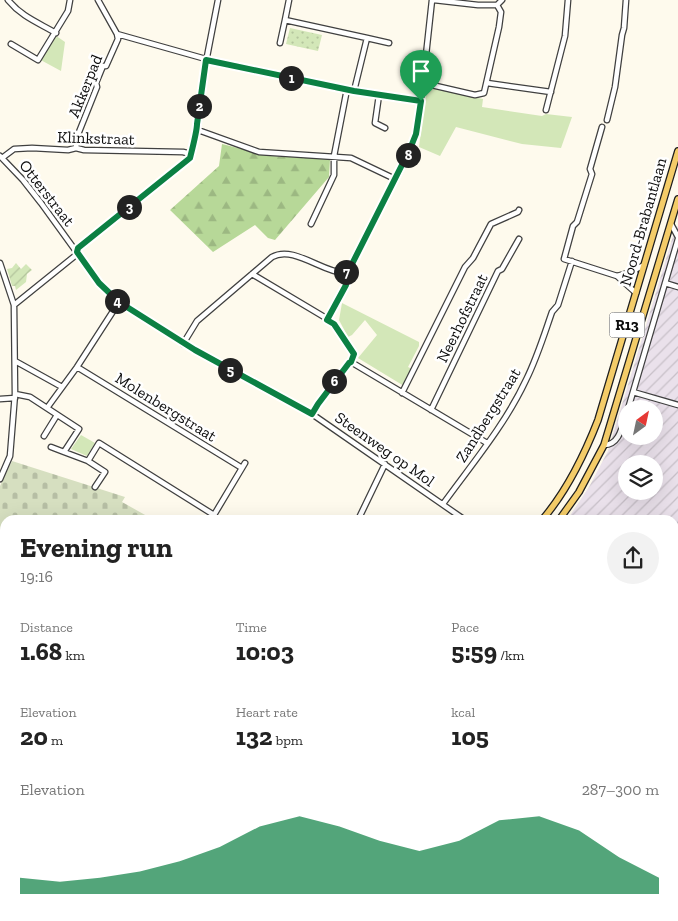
<!DOCTYPE html>
<html lang="en">
<head>
<meta charset="utf-8">
<style>
  :root { --surface:#fff; --page:#f2f2f2; --text:#222; --muted:#767676; --accent:#0b8043 }
  body { margin:0; font-family:"Zilla Slab",serif; background:var(--page); color:var(--text); height:100vh; display:flex; flex-direction:column; font-size:19px; white-space:nowrap }
  * { box-sizing:border-box; margin:0 }
  p { font-size:16px; color:var(--muted) }
  .icon { flex:none; width:28px; height:28px; fill:none; stroke:currentColor; stroke-width:2; stroke-linecap:round; stroke-linejoin:round }
  .map { position:relative; flex:1; overflow:hidden }
  .drawer { position:absolute; left:0px; top:515px; width:679px; height:406px; display:flex; flex-direction:column; background:var(--surface); border-radius:15px 15px 0 0; box-shadow:0 5px 20px #0002 }
  .drawer>* { flex:none }
  .needle { width:32px; rotate:33deg }
  .fabs { position:absolute; left:618px; top:400px; display:grid; gap:10px }
  .fabs a { display:grid; place-items:center; width:45px; height:45px; border-radius:50%; background:var(--surface); box-shadow:0 5px 20px #0002; font-size:25px }
  .pin { position:absolute; display:grid; place-items:center; width:42px; height:42px; color:#fff; margin:-51px -21px; border-radius:50% 50% 50% 0; rotate:-45deg; box-shadow:0 0 5px #0007 }
  .pin .icon { rotate:45deg }
  .km { position:absolute; width:25px; height:25px; margin:-12px; border-radius:50%; background:#222; color:#fff; font-size:14px; line-height:25px; text-align:center }
  .round { display:grid; place-items:center; flex:none; width:52px; height:52px; border-radius:26px; background:var(--page) }
  .summary { display:flex; align-items:center; justify-content:space-between; height:85px; padding:0 20px }
  h1 { font-size:28px; font-weight:700; line-height:38px }
  .metrics { display:grid; grid-template-columns:repeat(3,1fr); gap:8px; height:85px; padding:5px 20px }
  .metrics div { display:grid; align-content:center }
  .metrics b { font-size:25px; font-weight:700 }
  .metrics small { font-size:14px; font-weight:400 }
  .metrics p { font-size:14px }
  .chart { height:140px; padding:10px 20px }
  .chart p { display:flex; justify-content:space-between }
  .chart svg { width:100%; height:90px; margin-top:5px; fill:var(--accent); opacity:.7 }
  .map>svg:first-child { display:block }
</style>
</head>
<body>
<div class="map">
<svg width="678" height="921" viewBox="0 0 678 921">
  <defs>
    <pattern id="industrial-furrows" width="10" height="10" patternUnits="userSpaceOnUse" patternTransform="scale(1.25)"><rect width="10" height="10" fill="#eae1eb"/><path d="M-1 1l2-2M0 10L10 0M9 11l2-2" fill="none" stroke="#c8c0c8"/></pattern>
    <pattern id="grass-dots" width="8" height="8" patternUnits="userSpaceOnUse" patternTransform="scale(1.25)"><rect width="8" height="8" fill="#d3e7b8"/><path d="M2 2h.1M6 6h.1" fill="none" stroke="#b4c59d" stroke-width="1.8" stroke-linecap="round"/></pattern>
    <pattern id="forest-firs" width="22" height="20" patternUnits="userSpaceOnUse" patternTransform="scale(1.25)"><rect width="22" height="20" fill="#b7d898"/><path d="M5 1l3.5 6h-7zM16 11l3.5 6h-7z" fill="#9cb882"/></pattern>
    <pattern id="cemetery-stones" width="16" height="16" patternUnits="userSpaceOnUse" patternTransform="scale(1.25)"><rect width="16" height="16" fill="#d6dfc0"/><path d="M2 7V4a2 2 0 0 1 4 0v3zM10 15v-3a2 2 0 0 1 4 0v3z" fill="#b6bea4"/></pattern>
    <pattern id="garden-furrows" width="10" height="10" patternUnits="userSpaceOnUse" patternTransform="scale(1.25)"><rect width="10" height="10" fill="#d3e7b8"/><path d="M-1 1l2-2M0 10L10 0M9 11l2-2" fill="none" stroke="#b4c59d"/></pattern>
  </defs>
  <rect width="100%" height="100%" fill="#fefaed"/>
  <path fill="url(#industrial-furrows)" fill-rule="evenodd" d="M676,226L678,227V577L674,575V520H567L589,487L608,451ZM626,409H654V436H626ZM626,464H654V491H626Z"/>
  <path fill="url(#grass-dots)" d="M290,28L322,35L318,51L286,44Z
    M127,916H242L245,921H125Z
    M521,916H574L573,921H523L524,919Z"/>
  <path fill="url(#forest-firs)" d="M222,144L270,156L330,159L329,177L275,240L268,238L255,225L213,252L170,210L219,166Z
    M5,908V916H51L68,919L69,916H127L125,921H27L0,916Z
    M329,916H380L379,921H326Z"/>
  <path fill="url(#cemetery-stones)" d="M12,461L125,497L122,502L154,520H5V541L0,538V486Z"/>
  <path fill="#d3e7b8" d="M52,33L65,42L61,71L37,58Z
    M427,87L483,99L482,107L542,116L546,114L572,117L561,148L522,144L456,127L440,156L419,147Z
    M342,303L419,342V346L408,367L414,370L404,386L358,358L377,335L365,320L352,335L348,337L339,320Z
    M81,435L95,443L87,456L71,449Z"/>
  <path fill="url(#garden-furrows)" d="M16,263L21,269L26,264L32,270L27,274L26,282L16,290L15,286H12L7,269L12,268Z"/>
  <g fill="none" stroke-linecap="round" stroke-linejoin="round">
    <path stroke="#3e96c8" stroke-width="1" d="M674,619L678,628
      M254,916L257,921
      M0,918L14,921
      M35,921L37,916
      M327,921L330,916"/>
    <defs>
      <path id="minor" d="M8,0C22,17 37,22 56,33
        M98,0L117,34L220,63L354,91L421,101
        M289,0L285,20L367,38
        M434,0L478,5H497L502,0
        M280,43L285,20
        M11,44L38,60L68,11L70,0
        M423,83L475,95L484,93L499,27L501,12L497,5
        M487,83L551,92
        M354,91L367,38L389,43
        M379,95L375,123L385,128
        M546,110L565,36L568,0
        M607,120L615,87L622,35L624,28L626,0
        M602,127L590,169L592,174L577,222L573,226L564,259L617,276L636,293
        M198,130L259,152L351,158L395,179
        M198,130L197,124L205,67L218,0
        M76,148L77,137L97,87L96,83L103,66H106L118,39L117,34
        M0,156L23,180L41,203L99,283L119,302L195,350L312,414L465,520
        M2,158L14,149L32,148L68,150L76,148L84,150L183,152L191,154
        M311,224L334,175V156L347,89
        M671,224L678,237
        M0,263L14,305L15,394L10,456L0,479
        M344,273L350,268L403,165L416,134L421,101L432,0
        M252,274L331,321L334,325L354,354L351,362
        M617,276L631,272L644,265
        M665,283L678,287
        M14,305L76,255L78,248L190,158L194,138L198,130
        M327,319L345,285L344,273
        M183,344L197,321L272,257C293,245 322,272 344,273
        M15,361L62,387
        M351,362L487,443
        M77,367L242,468
        M633,392L678,405
        M402,393L465,267L473,258L491,224L518,212L519,210
        M15,394L30,397L79,429L64,452L51,447
        M0,399L15,398
        M47,408L77,367L119,302
        M628,409L678,239
        M431,410L498,271L502,269L519,239
        M312,414L318,404L349,363L351,362
        M44,436L57,415
        M604,445C620,445 622,426 626,413
        M64,452L88,461L99,443L214,515
        M88,461L105,472L95,487
        M443,504C472,464 505,425 526,380C537,358 544,335 552,312L558,305L572,261
        M211,520L245,463
        M358,520L385,464
        M0,542L5,545
        M0,749L5,746
        M674,886L678,887
        M380,921L381,916
        M576,921L577,916"/>
      <path id="major" d="M542,520C567,491 584,456 598,420L678,151
        M559,520L579,492L604,445L678,199
        M0,674H5
        M0,689H5
        M674,726L678,730"/>
    </defs>
    <use href="#minor" stroke="#404040" stroke-width="7"/>
    <use href="#major" stroke="#1e1e1e" stroke-width="8"/>
    <use href="#minor" stroke="#fff" stroke-width="4.5"/>
    <use href="#major" stroke="#f4cc68" stroke-width="5.5"/>
  </g>
  <g fill="none" stroke-linecap="round" stroke-linejoin="round">
    <defs>
      <path id="route" d="M206,60L354,91L421,101L416,134L410,149L350,268L344,273L346,285L327,320L334,324L354,354L351,362L349,363L318,404L312,414L195,350L119,302L99,283L77,252L78,248L190,158C192,150 197,131 197,124Z"/>
    </defs>
    <use href="#route" stroke="#fff" stroke-width="10"/>
    <use href="#route" stroke="#0b8043" stroke-width="6"/>
  </g>
  <g text-anchor="middle" dominant-baseline="central" stroke-width="5" stroke-linejoin="round" paint-order="stroke">
    <rect fill="#fff" stroke="#565656" stroke-width="1" x="609.5" y="312.5" width="35" height="25" rx="4"/>
    <g font-size="15" font-weight="bold" fill="#0d0d0d">
      <text x="627" y="325">R13</text>
    </g>
    <g font-size="16" fill="#0d0d0d" stroke="#fff">
      <text transform="translate(85 86) rotate(-68)">Akkerpad</text>
      <text transform="translate(96 138) rotate(2)">Klinkstraat</text>
      <text transform="translate(47 193) rotate(52)">Otterstraat</text>
      <text transform="translate(643 222) rotate(-74)">Noord-Brabantlaan</text>
      <text transform="translate(462 318) rotate(-64)">Neerhofstraat</text>
      <text transform="translate(166 407) rotate(32)">Molenbergstraat</text>
      <text transform="translate(488 415) rotate(-58)">Zandbergstraat</text>
      <text transform="translate(385 449) rotate(35)">Steenweg op Mol</text>
    </g>
  </g>
</svg>
<div class="fabs">
<a><svg class="needle" viewBox="-14 -14 28 28"><path d="M0-13l5 13h-10z" fill="#e53935"/><path d="M0 13l5-13h-10z" fill="#767676"/></svg></a>
<a><svg class="icon" aria-label="layers" viewBox="0 0 24 24"><path d="M12 4l9 5-9 5-9-5zM3 14l9 5 9-5"/></svg></a>
</div>
<div class="pin" style="left:421px;top:101px;background:#1e9e55"><svg class="icon" aria-label="arrive" viewBox="0 0 24 24"><path d="M6 21V4h12l-3 4 3 4H6"/></svg></div>
<b class="km" style="left:291px;top:78px">1</b>
<b class="km" style="left:199px;top:106px">2</b>
<b class="km" style="left:129px;top:207px">3</b>
<b class="km" style="left:117px;top:301px">4</b>
<b class="km" style="left:230px;top:370px">5</b>
<b class="km" style="left:334px;top:381px">6</b>
<b class="km" style="left:346px;top:272px">7</b>
<b class="km" style="left:408px;top:155px">8</b>
<section class="drawer">
<div class="summary"><div><h1>Evening run</h1><p>19:16</p></div><a class="round"><svg class="icon" aria-label="share" viewBox="0 0 24 24"><path d="M12 15V3M7 8l5-5 5 5M5 13v7h14v-7"/></svg></a></div>
<div class="metrics">
<div><p>Distance</p><b>1.68<small> km</small></b></div>
<div><p>Time</p><b>10:03</b></div>
<div><p>Pace</p><b>5:59<small> /km</small></b></div>
</div>
<div class="metrics">
<div><p>Elevation</p><b>20<small> m</small></b></div>
<div><p>Heart rate</p><b>132<small> bpm</small></b></div>
<div><p>kcal</p><b>105</b></div>
</div>
<div class="chart"><p><span>Elevation</span>287–300 m</p>
<svg viewBox="0 0 160 44" preserveAspectRatio="none"><path d="M0 44V36L10 38L20 36L30 33L40 28L50 21L60 11L70 6L80 11L90 18L100 23L110 18L120 8L130 6L140 13L150 26L160 36V44z"/></svg>
</div>
</section>
</div>
</body>
</html>
